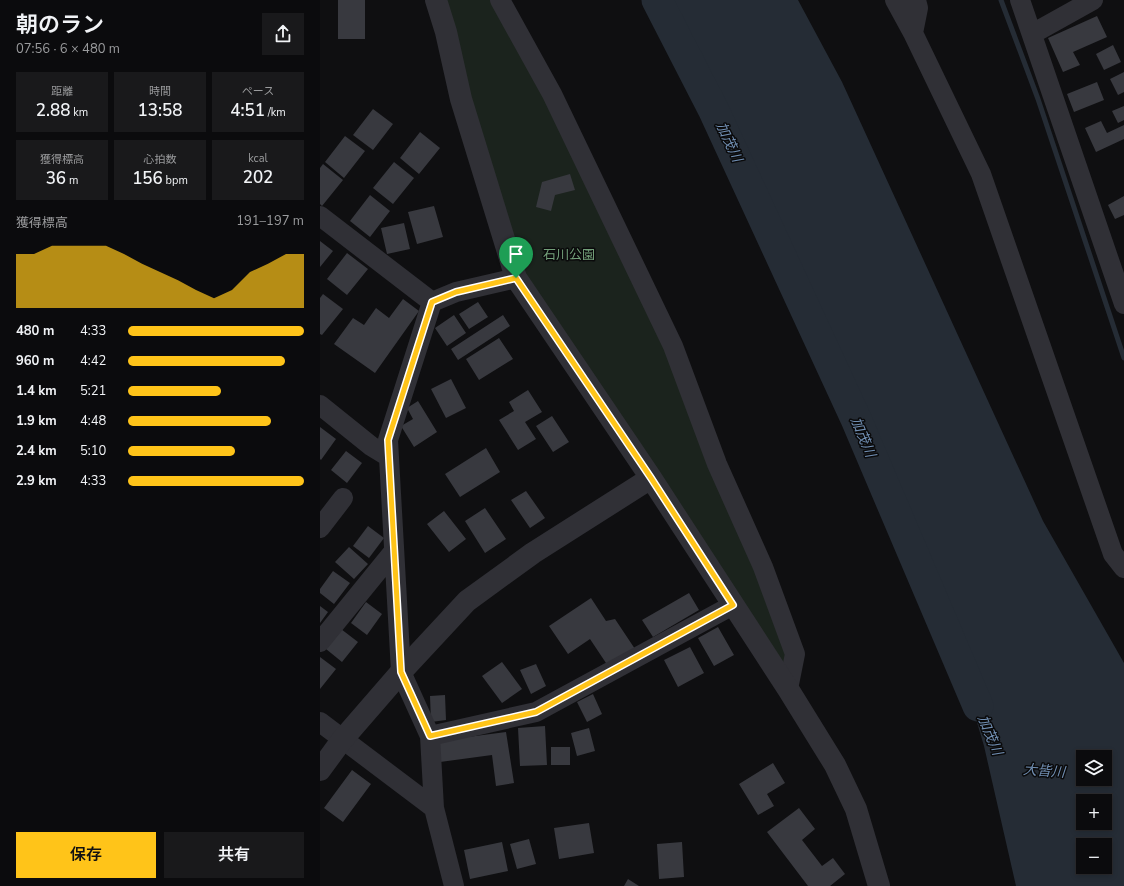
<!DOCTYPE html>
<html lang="ja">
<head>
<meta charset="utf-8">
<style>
  :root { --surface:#0b0b0d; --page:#19191b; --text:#f1f3f6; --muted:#9a9b9d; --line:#2b2b2e; --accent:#ffc419 }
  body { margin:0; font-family:"Nunito Sans","Noto Sans JP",sans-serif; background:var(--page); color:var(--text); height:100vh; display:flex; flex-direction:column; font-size:15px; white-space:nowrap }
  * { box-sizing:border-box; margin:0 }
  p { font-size:13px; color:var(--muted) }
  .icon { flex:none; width:22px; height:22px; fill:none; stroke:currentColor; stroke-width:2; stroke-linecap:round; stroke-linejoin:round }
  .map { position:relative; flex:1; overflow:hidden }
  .side { display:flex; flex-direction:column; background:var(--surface); width:320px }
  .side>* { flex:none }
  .buttons { position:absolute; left:756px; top:750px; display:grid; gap:8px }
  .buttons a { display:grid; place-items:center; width:36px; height:36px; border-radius:0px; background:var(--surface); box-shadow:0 2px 6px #0003,0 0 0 1px var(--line); font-size:20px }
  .pin { position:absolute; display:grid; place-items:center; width:34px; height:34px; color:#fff; margin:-41px -17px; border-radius:50% 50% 50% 0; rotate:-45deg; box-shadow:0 0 4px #0007 }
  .pin .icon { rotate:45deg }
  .round { display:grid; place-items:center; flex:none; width:42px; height:42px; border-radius:0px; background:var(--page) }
  .summary { display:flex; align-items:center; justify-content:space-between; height:68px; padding:0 16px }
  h1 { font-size:22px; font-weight:600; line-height:30px }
  .stats { display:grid; grid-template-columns:repeat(3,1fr); gap:6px; height:68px; padding:4px 16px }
  .stats div { display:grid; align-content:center; border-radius:0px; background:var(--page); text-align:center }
  .stats b { font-size:17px; font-weight:600 }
  .stats small { font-size:11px; font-weight:400 }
  .stats p { font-size:11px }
  .chart { height:112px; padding:8px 16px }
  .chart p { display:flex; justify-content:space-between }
  .chart svg { width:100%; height:72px; margin-top:4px; fill:var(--accent); opacity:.7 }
  .button { display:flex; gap:8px; margin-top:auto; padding:8px 16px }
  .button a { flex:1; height:46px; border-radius:0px; background:var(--accent); color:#111; font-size:16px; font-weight:600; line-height:46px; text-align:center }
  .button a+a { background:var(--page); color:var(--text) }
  ul { padding:0 16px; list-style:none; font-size:13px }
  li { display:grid; grid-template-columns:64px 48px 1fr; align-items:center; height:30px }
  li i { height:10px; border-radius:5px; background:var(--accent) }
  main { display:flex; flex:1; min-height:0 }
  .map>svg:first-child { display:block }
</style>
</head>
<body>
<main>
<section class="side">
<div class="summary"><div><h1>朝のラン</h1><p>07:56 · 6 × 480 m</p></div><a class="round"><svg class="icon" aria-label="share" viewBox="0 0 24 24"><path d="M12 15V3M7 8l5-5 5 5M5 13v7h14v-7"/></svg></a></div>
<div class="stats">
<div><p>距離</p><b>2.88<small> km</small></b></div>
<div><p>時間</p><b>13:58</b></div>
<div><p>ペース</p><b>4:51<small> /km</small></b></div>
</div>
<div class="stats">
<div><p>獲得標高</p><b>36<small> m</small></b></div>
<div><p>心拍数</p><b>156<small> bpm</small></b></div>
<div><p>kcal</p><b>202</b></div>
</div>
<div class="chart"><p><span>獲得標高</span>191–197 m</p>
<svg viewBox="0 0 160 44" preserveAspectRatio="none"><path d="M0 44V11L10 11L20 6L30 6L40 6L50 6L60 11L70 17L80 22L90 27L100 33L110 38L120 33L130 22L140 17L150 11L160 11V44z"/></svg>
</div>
<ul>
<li><b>480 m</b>4:33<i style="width:100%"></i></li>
<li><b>960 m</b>4:42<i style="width:89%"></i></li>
<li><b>1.4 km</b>5:21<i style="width:53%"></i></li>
<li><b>1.9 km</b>4:48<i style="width:81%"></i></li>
<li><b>2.4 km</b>5:10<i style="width:61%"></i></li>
<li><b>2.9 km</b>4:33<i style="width:100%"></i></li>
</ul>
<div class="button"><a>保存</a><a>共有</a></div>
</section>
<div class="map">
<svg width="804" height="886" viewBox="0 0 804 886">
  <rect width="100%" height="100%" fill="#0f0f11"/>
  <path fill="#1b231d" d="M119,0H176L349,349L471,655L466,678L203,276Z"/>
  <path fill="#252c35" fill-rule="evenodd" d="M345,0H478L522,82L723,521L804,663V886H696L664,746L615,580L408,110ZM763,757H785V779H763ZM763,801H785V823H763ZM763,845H785V867H763Z"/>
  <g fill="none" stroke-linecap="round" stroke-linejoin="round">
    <path stroke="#252c35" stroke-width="5" d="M681,0L718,99L804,358"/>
    <path stroke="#252c35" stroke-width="31" d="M337,0L394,111L536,419L658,706"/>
  </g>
  <path fill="#38393f" d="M18,0H45V39H18Z
    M777,16L787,37L753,52L760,65L743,72L728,38Z
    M793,45L801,62L784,70L776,54Z
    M804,72V92L798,95L790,79Z
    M777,82L784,100L754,112L747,94Z
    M804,106V120L798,123L792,111Z
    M53,109L73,124L53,150L33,135Z
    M781,121L787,133L804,125V139L776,152L765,128Z
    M100,132L120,148L99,174L80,158Z
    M25,136L45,151L24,178L5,162Z
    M74,162L94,178L73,204L53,188Z
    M3,164L23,180L2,206L0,204V168Z
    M250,174L255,190L235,195L231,211L216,207L222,182Z
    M50,195L70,211L50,237L30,221Z
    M804,196V215L795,219L788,205Z
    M114,206L123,237L97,244L88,212Z
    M84,223L90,249L67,254L61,228Z
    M0,241L13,251L0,267Z
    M27,253L48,269L27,295L7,279Z
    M3,294L23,309L2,335L0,334V298Z
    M83,299L99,311L55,373L14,344L33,318L44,325L56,308L69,318Z
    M158,302L168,317L149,329L139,314Z
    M134,315L146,333L127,346L115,328Z
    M183,315L190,326L138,360L131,349Z
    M179,338L193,359L159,380L146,359Z
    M131,379L146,408L126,418L111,389Z
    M208,390L222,412L205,422L216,439L198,450L179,420L194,411L189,402Z
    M98,401L117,432L94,447L81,426L93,419L87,408Z
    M232,416L249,442L233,452L216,426Z
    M0,427L16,439L1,460L0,459Z
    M166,448L180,472L140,497L125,474Z
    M26,451L42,463L27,483L11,470Z
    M206,491L225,518L210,528L191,500Z
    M165,508L186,539L165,553L145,521Z
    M124,511L146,539L129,552L107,524Z
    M48,526L64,538L49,558L33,546Z
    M29,547L48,564L34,579L15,562Z
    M13,571L30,583L14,604L0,593V589Z
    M369,593L379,610L333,637L322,620Z
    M271,598L286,621L295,619L315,649L288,666L270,639L248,654L229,626Z
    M46,602L62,614L47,635L31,623Z
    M0,606L8,612L0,623Z
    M398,627L414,655L394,666L378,638Z
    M21,629L38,642L22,662L6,649Z
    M370,647L384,673L358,687L344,660Z
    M0,657L16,669L0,689Z
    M182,662L202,689L182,703L162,676Z
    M216,664L226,686L211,694L200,670Z
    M273,694L282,714L267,722L257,702Z
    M125,695L126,720L111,722L110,696Z
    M225,726L227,765L200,766L198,728Z
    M269,728L275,751L257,756L251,733Z
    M186,732L194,783L176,786L172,755L120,762L117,741Z
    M231,747H250V765H231Z
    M453,763L465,783L447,794L454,806L438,815L419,784Z
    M32,770L51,784L23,822L4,808Z
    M479,808L495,829L482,840L502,866L513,858L525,874L510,886H488L447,832Z
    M269,823L274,853L239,859L234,828Z
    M209,839L216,864L197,869L190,844Z
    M182,842L188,871L150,879L144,850Z
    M362,842L364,877L339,879L337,844Z
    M308,879L319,886H304Z"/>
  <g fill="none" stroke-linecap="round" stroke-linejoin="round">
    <path stroke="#303036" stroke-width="20" d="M180,0L232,94L353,346L397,464L443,567L475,654L468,689
      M575,0L593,33L661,174L793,554L804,568
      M700,0L804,304
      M593,33L598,8L596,0
      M712,34L773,0
      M0,216L112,302
      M0,405L51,446L69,457
      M0,528L23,498
      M0,642L74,551
      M0,722L114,808
      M110,736L216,712L413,605
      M134,886L114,808L110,736L81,672L68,440L112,302L136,292L196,278"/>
    <path stroke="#303036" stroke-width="22" d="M116,0L126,32L141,99L196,278L331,478L468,689L515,765L536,809L559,886
      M0,770L22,740L81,672L147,601L213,553L331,478"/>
  </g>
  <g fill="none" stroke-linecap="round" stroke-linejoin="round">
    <defs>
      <path id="route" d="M196,278L331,478L413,605L216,712L110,736L81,672L68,440L112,302L136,292Z"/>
    </defs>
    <use href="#route" stroke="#fff" stroke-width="8"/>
    <use href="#route" stroke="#ffc419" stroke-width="5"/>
  </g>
  <g text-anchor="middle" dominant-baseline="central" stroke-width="3" stroke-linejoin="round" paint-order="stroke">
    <g font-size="13" fill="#73a07a" stroke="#0a0a0b">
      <text x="249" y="255">石川公園</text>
    </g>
    <g font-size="14" font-style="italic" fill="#718fb3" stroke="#0a0a0b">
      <text transform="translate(409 142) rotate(65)">加茂川</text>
      <text transform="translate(543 437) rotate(67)">加茂川</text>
      <text transform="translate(670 735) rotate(67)">加茂川</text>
      <text transform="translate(724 771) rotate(4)">大皆川</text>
    </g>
  </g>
</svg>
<div class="buttons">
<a><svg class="icon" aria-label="layers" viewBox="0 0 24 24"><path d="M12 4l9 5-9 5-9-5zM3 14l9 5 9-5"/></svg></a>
<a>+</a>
<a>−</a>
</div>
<div class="pin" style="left:196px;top:278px;background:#1e9e55"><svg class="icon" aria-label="arrive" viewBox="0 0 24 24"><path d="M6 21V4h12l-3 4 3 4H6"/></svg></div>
</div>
</main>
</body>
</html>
